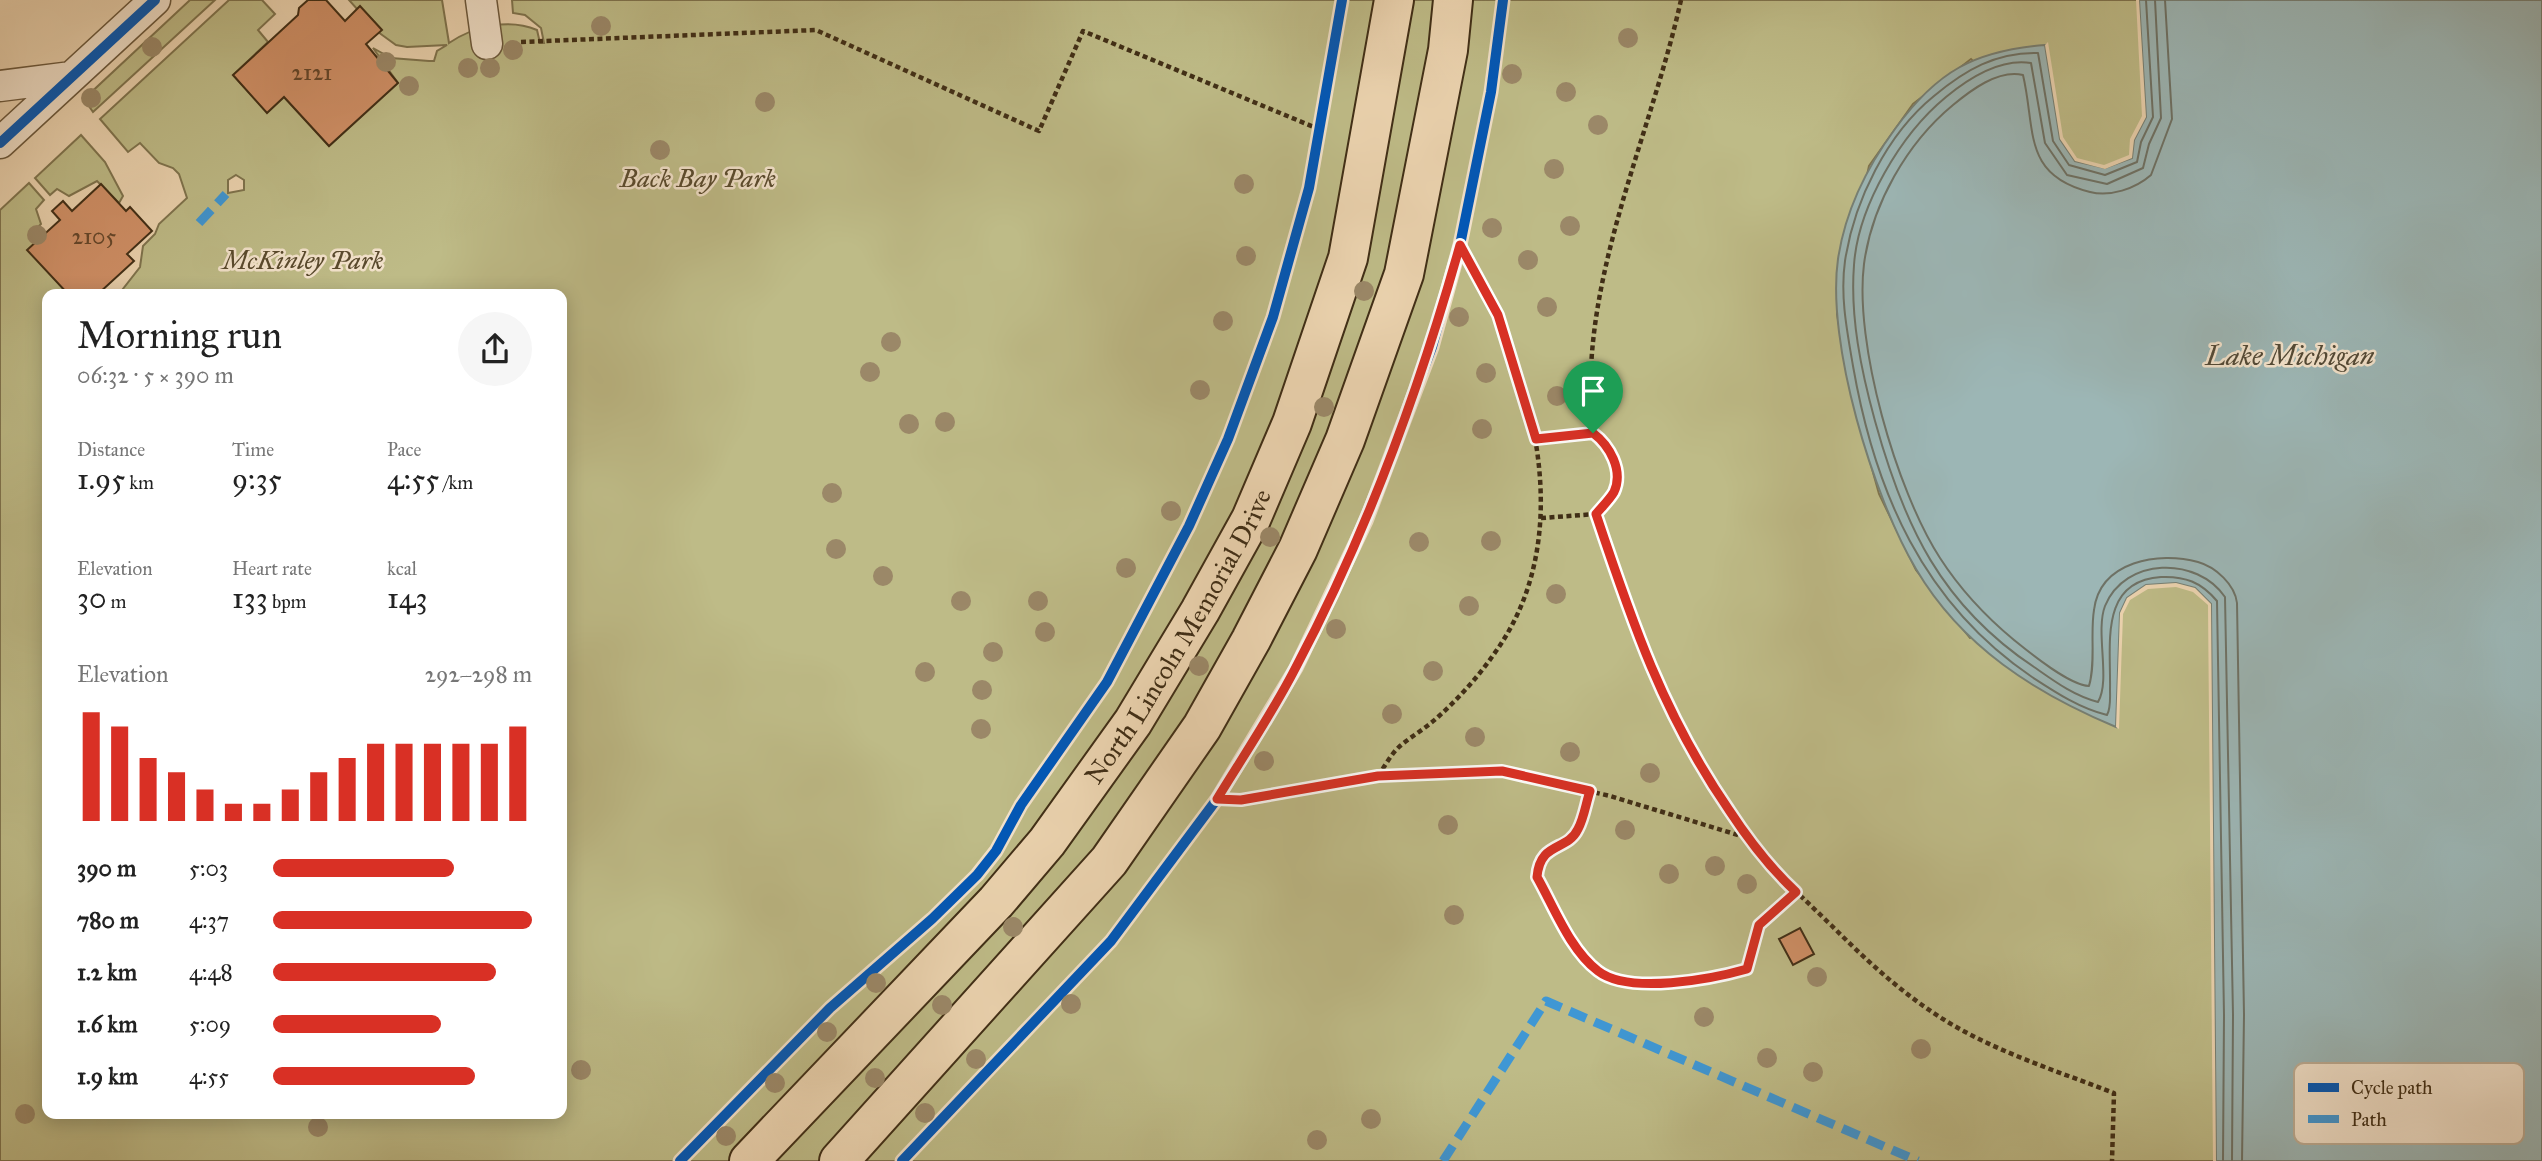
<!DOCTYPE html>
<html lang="en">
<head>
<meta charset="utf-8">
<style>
  :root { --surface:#fff; --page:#f6f6f6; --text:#222; --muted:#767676; --accent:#d93025 }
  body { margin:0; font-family:"IM FELL Great Primer",serif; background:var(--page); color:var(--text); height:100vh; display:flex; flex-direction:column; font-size:26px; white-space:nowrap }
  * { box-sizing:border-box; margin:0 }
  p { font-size:23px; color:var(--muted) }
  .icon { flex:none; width:38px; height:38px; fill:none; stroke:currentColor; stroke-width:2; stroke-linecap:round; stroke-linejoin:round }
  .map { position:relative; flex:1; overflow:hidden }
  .panel { position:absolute; left:42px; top:289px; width:525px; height:830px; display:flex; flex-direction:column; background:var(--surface); border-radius:14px; box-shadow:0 4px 18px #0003 }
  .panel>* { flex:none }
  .pin { position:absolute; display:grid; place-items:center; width:60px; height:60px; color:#fff; margin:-72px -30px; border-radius:50% 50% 50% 0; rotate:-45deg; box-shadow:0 0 7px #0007 }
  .pin .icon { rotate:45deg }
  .round { display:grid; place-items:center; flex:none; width:74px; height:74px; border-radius:37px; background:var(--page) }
  .overview { display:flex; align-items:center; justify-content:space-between; height:119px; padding:0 35px }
  h1 { font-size:38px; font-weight:600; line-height:52px }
  .figures { display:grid; grid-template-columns:repeat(3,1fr); gap:10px; height:119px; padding:7px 35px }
  .figures div { display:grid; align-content:center }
  .figures b { font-size:30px; font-weight:600 }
  .figures small { font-size:19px; font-weight:400 }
  .figures p { font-size:19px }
  .chart { height:196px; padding:14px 35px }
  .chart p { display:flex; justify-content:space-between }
  .chart svg { width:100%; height:126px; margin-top:7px; stroke:var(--accent); stroke-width:6 }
  ul { padding:0 35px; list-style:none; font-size:23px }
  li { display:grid; grid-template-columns:112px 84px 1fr; align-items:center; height:52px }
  li i { height:18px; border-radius:9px; background:var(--accent) }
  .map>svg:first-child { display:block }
</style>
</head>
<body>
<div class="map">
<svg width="2542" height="1161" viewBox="0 0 2542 1161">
  <rect width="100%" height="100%" fill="#ecd4b0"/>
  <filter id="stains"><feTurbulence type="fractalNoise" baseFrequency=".00286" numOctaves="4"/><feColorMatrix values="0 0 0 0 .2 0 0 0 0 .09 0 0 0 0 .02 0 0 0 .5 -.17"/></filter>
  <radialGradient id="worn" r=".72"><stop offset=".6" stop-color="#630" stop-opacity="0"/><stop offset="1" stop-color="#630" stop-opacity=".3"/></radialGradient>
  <path fill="#bebb87" stroke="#7f744e" stroke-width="2" fill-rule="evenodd" d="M190,0H215L93,112L84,99Z
    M229,0H262L275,14L258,30L268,42L233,75L267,112L284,97L329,146L398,83L373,48L391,58L429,61H434L437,51L447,45L407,47L396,45L378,32L381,29L360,7L357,9L349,0H442L449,43C474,26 509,18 537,30L540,43H544L541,28L525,15L513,13L512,0H2139L2146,117L2132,158L2105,169L2075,161L1971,59L1913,104L1869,166L1837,314L1851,393L1879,494L1916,570L1970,638L2120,613L2127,598L2146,585L2176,583L2195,588L2211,604L2216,1161H0V210L29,183L44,200L36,209L41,224L33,232C36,258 50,274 68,294H47V1113H562V294H119L140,267L143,246L155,234L159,224L187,198L179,174L173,168L159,163L140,143L128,152L100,119ZM236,175L244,180V190L228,193V180Z
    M81,135L105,162L123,196L119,203L97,181L69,196L57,189L50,195L35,178Z"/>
  <path fill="#9cb6b5" stroke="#778075" stroke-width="2" d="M2139,0H2542V1161H2216L2211,604L2195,588L2176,583L2146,585L2127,598L2120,613L2116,727C2035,693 1962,647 1916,569C1873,497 1826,342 1838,259C1845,212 1867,167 1895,129C1937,71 1974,51 2045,45L2060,139L2075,161L2105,168L2132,158L2134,140L2146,117Z"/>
  <path fill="#ecd4b0" d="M2136,0H2139L2146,117L2134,140L2132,158L2105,169L2075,161L2060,139L2045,45L2048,42L2063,137L2077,158L2104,165L2129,155L2130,139L2142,116Z
    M2176,583L2195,588L2211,604L2216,1161H2213L2208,605L2193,592L2176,587L2148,589L2130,600L2123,614L2119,729L2116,727L2120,613L2127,598L2146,585Z"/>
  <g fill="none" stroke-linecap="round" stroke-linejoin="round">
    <path stroke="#6e7266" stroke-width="2" d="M2146,0L2153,117L2141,142L2137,162L2105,175L2069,165L2053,141L2038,53C1996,52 1965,70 1934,96C1887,134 1854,201 1845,261C1840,296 1847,331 1853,366C1875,492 1923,603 2032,677C2055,692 2079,708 2107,715C2111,708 2110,698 2110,689C2111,644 2099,581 2161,577C2185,576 2201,582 2217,601L2224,1015L2223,1161
      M2155,0L2161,118L2149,144L2143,168L2107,184L2067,175L2045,143L2031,63C2000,58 1969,78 1946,97C1901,134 1858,206 1854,265C1850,317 1861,370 1875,421C1904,526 1941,605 2034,667C2054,681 2074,696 2098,702C2111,680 2095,632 2105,606C2125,557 2197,556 2225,597L2233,1015L2232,1161
      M2165,0L2172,119L2151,175C2135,189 2110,197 2090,192C2022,175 2036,130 2023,75C1998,69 1970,91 1953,105C1907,143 1872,204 1864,264C1854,343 1896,490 1940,558C1960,589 1985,616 2014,640C2030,653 2069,685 2089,686C2096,662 2090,634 2094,610C2100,561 2159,551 2198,562C2216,567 2235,585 2237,603L2244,1015L2242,1161"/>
  </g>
  <path fill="#d09067" stroke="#402e16" stroke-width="2" d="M308,0H326L345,21L360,6L382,30L366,44L398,83L329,146L284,97L267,113L233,75L298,15L299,8Z
    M101,184L126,211L130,207L152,231L127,254L134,261L98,294H68L27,250L60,220L52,211L63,201L72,211Z
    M1800,928L1814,954L1793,965L1779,939Z"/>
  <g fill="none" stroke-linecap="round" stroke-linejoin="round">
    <defs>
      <path id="street" d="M481,0L487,44
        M0,86L71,77
        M0,143L155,0"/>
      <g id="primary">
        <path id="s1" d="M749,1161L996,902L1047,842L1133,722L1200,611L1251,519L1292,423L1348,258L1394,0"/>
        <path d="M839,1161L1109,861L1202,727L1251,640L1298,549L1345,440L1404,274L1448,50L1453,0"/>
      </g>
    </defs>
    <use href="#street" stroke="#6b583c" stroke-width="33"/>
    <use href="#primary" stroke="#402e16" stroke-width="42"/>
    <path stroke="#402e16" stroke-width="4.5" stroke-dasharray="5 3.5" stroke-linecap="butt" d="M1681,0C1650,140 1576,287 1593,433C1609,445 1624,471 1614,492C1610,499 1602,507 1596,514C1636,633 1671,735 1748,837C1772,870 1802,897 1831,925C1870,964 1910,1001 1958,1028C2006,1055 2062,1073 2114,1093L2112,1161
      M521,42L816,30L1039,131L1083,31L1321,130
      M1536,439L1593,433
      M1541,518L1596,514
      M1378,776C1385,766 1391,754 1400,746C1412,736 1426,728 1438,717C1459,698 1478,677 1494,654C1583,532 1530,363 1460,245
      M1590,791L1578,832L1544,854L1538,863L1537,877L1586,959L1600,973L1633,982L1712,979L1747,969L1759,924L1796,892
      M1217,799L1241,800L1378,776L1502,771L1610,796L1748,838"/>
    <use href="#street" stroke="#f3e3cc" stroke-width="30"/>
    <use href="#primary" stroke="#ecd4b0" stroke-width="38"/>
    <path stroke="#3f97d4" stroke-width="9" stroke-dasharray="18 9" stroke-linecap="butt" d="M199,223L226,194
      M1443,1161L1546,1001L1918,1161"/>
    <defs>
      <path id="cycleway" d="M0,143L155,0
        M680,1161L830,1008L932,919L977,875L996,851L1021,805L1107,682L1189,526L1228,439L1273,317L1309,188L1342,0
        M902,1161L1111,941L1217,799L1296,668L1366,521L1432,347L1460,245L1491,92L1503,0"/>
    </defs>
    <use href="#cycleway" stroke="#f3e3cc" stroke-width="15"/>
    <use href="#cycleway" stroke="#0057b8" stroke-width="10"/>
  </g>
  <g fill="#9b8868">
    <circle cx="601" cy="26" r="10"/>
    <circle cx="1628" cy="38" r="10"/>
    <circle cx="152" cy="47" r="10"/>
    <circle cx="513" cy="50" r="10"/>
    <circle cx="386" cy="62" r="10"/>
    <circle cx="468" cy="68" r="10"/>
    <circle cx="490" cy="68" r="10"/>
    <circle cx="1512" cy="74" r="10"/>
    <circle cx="409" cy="86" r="10"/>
    <circle cx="1566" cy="92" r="10"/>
    <circle cx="91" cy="98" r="10"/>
    <circle cx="765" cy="102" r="10"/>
    <circle cx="1598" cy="125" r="10"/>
    <circle cx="660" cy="150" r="10"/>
    <circle cx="1554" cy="169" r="10"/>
    <circle cx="1244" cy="184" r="10"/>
    <circle cx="1570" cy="226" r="10"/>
    <circle cx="1492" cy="228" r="10"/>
    <circle cx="37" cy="235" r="10"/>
    <circle cx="1246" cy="256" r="10"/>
    <circle cx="1528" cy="260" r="10"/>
    <circle cx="1364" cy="291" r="10"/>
    <circle cx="1547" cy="307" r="10"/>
    <circle cx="1459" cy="317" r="10"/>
    <circle cx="1223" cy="321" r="10"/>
    <circle cx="891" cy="342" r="10"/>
    <circle cx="870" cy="372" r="10"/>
    <circle cx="1486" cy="373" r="10"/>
    <circle cx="1200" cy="390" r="10"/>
    <circle cx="1557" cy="396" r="10"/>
    <circle cx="1324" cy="407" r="10"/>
    <circle cx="945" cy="422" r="10"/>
    <circle cx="909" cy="424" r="10"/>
    <circle cx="1482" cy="429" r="10"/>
    <circle cx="832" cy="493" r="10"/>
    <circle cx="1171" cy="511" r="10"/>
    <circle cx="1270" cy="537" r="10"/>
    <circle cx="1491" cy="541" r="10"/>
    <circle cx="1419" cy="542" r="10"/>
    <circle cx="836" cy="549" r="10"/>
    <circle cx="1126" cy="568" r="10"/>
    <circle cx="883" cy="576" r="10"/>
    <circle cx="1556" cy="594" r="10"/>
    <circle cx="961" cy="601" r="10"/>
    <circle cx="1038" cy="601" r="10"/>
    <circle cx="1469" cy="606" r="10"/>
    <circle cx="1336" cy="629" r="10"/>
    <circle cx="1045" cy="632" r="10"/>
    <circle cx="993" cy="652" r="10"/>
    <circle cx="1199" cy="666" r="10"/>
    <circle cx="1433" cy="671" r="10"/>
    <circle cx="925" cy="672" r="10"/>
    <circle cx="982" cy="690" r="10"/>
    <circle cx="1392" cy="714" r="10"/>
    <circle cx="981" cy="729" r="10"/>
    <circle cx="1475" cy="737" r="10"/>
    <circle cx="1570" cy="752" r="10"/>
    <circle cx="1264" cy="761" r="10"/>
    <circle cx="1650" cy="773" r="10"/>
    <circle cx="1448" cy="825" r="10"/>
    <circle cx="1625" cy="830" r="10"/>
    <circle cx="1715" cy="866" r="10"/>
    <circle cx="1669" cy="874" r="10"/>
    <circle cx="1747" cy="884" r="10"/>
    <circle cx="1454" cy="915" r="10"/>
    <circle cx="1013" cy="927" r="10"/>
    <circle cx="1817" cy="977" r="10"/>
    <circle cx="876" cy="983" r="10"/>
    <circle cx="1071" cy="1004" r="10"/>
    <circle cx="942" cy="1005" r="10"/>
    <circle cx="1704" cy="1017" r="10"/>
    <circle cx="827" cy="1032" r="10"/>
    <circle cx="1921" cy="1049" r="10"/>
    <circle cx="1767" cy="1058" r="10"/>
    <circle cx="976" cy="1059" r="10"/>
    <circle cx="581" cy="1070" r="10"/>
    <circle cx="1813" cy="1072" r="10"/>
    <circle cx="875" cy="1078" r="10"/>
    <circle cx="775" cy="1083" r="10"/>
    <circle cx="925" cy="1113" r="10"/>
    <circle cx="25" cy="1114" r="10"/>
    <circle cx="1371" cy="1119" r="10"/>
    <circle cx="318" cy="1127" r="10"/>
    <circle cx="726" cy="1136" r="10"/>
    <circle cx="1317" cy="1140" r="10"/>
  </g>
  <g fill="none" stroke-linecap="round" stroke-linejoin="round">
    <defs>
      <path id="route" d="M1460,245L1498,315L1536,439L1593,433C1609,445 1624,470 1614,492C1610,499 1602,507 1596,514C1632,622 1663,714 1729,810C1748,839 1770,868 1796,892L1759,925L1747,969C1712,979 1629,995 1598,971C1570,950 1554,907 1537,877C1540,841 1567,852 1578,829C1584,818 1586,803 1590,791L1502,771L1378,776L1241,800L1217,799C1244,755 1273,712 1296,667C1367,533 1419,391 1460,245Z"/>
    </defs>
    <use href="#route" stroke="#fff" stroke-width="14"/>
    <use href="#route" stroke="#d93025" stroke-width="9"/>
  </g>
  <g text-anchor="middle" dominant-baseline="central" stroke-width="5" stroke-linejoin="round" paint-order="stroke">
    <g font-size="23" fill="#64462a">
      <text x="312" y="72">2121</text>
      <text x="94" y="236">2105</text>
    </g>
    <g font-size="26" font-style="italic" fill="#594a2d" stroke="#f3e3cc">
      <text x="698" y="178">Back Bay Park</text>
      <text x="303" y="260">McKinley Park</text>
    </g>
    <g font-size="26" fill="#402e16" stroke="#f3e3cc">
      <text stroke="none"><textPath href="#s1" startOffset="681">North Lincoln Memorial Drive</textPath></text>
    </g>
    <g font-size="28" font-style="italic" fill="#524936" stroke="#f3e3cc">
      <text x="2290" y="355">Lake Michigan</text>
    </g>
  </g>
  <rect x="2294" y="1063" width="230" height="81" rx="10" fill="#f3e3cc" stroke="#bdad95" stroke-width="2"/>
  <rect x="2308" y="1083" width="31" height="9" fill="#0057b8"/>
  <rect x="2308" y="1115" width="31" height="8" fill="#3f97d4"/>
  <g font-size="19" fill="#402e16">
    <text x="2351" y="1094">Cycle path</text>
    <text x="2351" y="1126">Path</text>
  </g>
  <rect width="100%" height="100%" filter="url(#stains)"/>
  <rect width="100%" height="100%" fill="url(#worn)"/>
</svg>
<div class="pin" style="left:1593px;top:433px;background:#1e9e55"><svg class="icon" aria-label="arrive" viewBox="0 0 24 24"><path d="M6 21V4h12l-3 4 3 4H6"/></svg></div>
<section class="panel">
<div class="overview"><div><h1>Morning run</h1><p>06:32 · 5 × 390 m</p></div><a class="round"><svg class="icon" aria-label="share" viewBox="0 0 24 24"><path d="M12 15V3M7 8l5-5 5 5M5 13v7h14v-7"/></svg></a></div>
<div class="figures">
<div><p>Distance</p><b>1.95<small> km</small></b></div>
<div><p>Time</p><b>9:35</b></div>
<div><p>Pace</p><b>4:55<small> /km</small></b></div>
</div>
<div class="figures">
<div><p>Elevation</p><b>30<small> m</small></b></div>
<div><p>Heart rate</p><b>133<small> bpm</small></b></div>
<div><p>kcal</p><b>143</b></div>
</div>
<div class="chart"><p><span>Elevation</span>292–298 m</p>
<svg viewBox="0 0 160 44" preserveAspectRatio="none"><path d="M5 44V6M15 44V11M25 44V22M35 44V27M45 44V33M55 44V38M65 44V38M75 44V33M85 44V27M95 44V22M105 44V17M115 44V17M125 44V17M135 44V17M145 44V17M155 44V11"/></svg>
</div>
<ul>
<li><b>390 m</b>5:03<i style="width:70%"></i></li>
<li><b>780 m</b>4:37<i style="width:100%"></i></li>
<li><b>1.2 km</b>4:48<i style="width:86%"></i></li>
<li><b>1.6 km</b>5:09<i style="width:65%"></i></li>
<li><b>1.9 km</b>4:55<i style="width:78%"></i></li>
</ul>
</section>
</div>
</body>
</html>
